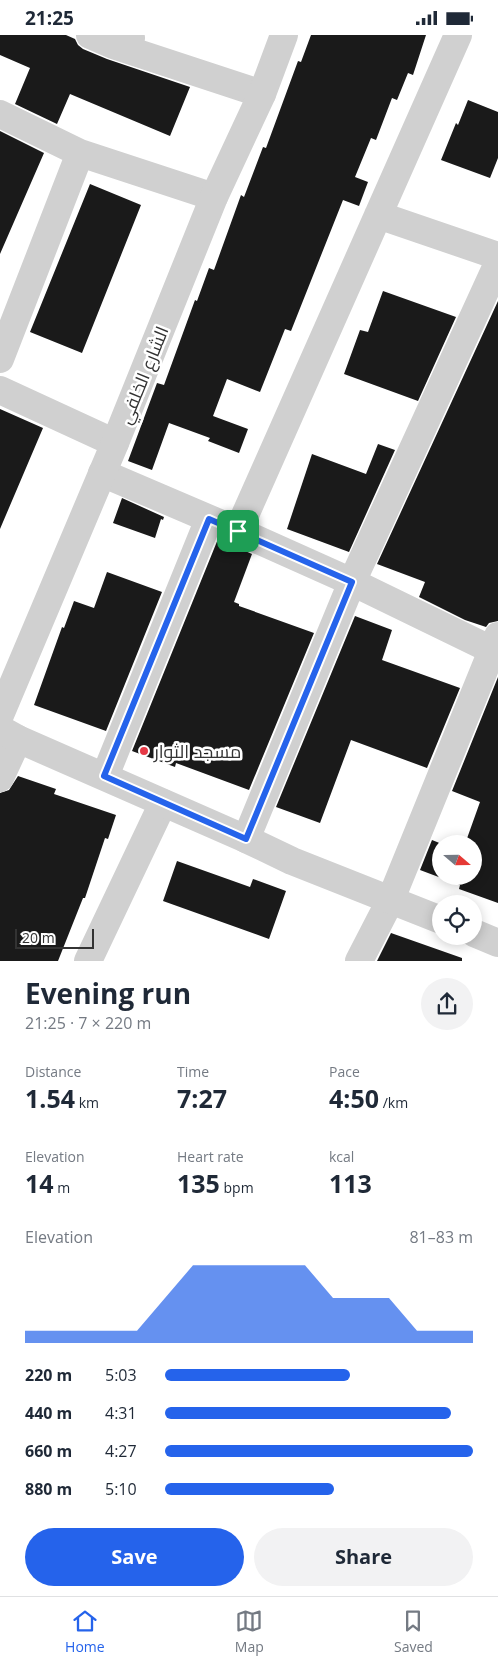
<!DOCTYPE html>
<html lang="en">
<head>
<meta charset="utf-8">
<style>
  :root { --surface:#fff; --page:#f2f2f3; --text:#1f2937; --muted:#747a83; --line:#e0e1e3; --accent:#2563eb }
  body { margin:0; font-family:"Open Sans",Cairo,sans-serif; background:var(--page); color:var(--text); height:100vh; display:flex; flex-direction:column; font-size:19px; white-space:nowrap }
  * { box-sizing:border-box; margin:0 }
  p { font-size:16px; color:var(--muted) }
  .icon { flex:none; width:28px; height:28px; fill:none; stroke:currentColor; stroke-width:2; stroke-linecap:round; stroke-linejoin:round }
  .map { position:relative; height:926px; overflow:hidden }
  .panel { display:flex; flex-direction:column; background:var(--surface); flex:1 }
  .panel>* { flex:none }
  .needle { width:32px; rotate:110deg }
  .tools { position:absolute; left:432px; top:800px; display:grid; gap:10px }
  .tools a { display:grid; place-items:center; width:50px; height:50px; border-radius:50%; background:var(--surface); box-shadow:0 2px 12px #0003; font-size:25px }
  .scale { position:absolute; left:15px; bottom:12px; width:79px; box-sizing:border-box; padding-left:5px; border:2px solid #333; border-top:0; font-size:14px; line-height:18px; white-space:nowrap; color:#333; -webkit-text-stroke:4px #fff; paint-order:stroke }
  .pin { position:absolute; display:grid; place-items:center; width:42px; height:42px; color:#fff; margin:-21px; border-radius:10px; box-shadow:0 2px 8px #0006 }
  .round { display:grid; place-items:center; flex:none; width:52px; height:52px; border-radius:26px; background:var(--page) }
  .overview { display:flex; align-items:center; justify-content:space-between; height:85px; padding:0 25px }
  h1 { font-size:28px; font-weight:700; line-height:38px }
  .figures { display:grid; grid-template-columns:repeat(3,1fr); gap:8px; height:85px; padding:5px 25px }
  .figures div { display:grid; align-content:center }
  .figures b { font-size:25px; font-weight:700 }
  .figures small { font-size:14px; font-weight:400 }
  .figures p { font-size:14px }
  .chart { height:140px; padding:10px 25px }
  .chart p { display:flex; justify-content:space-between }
  .chart svg { width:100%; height:90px; margin-top:5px; fill:var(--accent); opacity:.7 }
  .button { display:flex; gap:10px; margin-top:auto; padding:10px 25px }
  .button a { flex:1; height:58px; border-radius:30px; background:var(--accent); color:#fff; font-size:20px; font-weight:700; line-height:58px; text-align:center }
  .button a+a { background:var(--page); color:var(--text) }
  ul { padding:0 25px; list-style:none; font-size:16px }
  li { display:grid; grid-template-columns:80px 60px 1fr; align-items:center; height:38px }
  li i { height:12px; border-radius:6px; background:var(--accent) }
  .status { display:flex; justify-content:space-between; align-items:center; height:35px; padding:0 25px; background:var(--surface); direction:ltr }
  .status svg { height:14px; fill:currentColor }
  .dock { display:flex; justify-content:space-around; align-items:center; height:70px; border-top:1px solid var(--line); background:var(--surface); font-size:14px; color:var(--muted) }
  .dock a { display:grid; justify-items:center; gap:2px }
  .dock .current { color:var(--accent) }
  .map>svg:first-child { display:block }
</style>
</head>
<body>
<div class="status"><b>21:25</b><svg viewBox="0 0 49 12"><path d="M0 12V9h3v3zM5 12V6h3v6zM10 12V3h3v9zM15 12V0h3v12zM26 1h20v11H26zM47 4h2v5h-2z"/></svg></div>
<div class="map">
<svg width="498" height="926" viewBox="0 0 498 926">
  <rect width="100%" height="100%" fill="#fff"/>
  <path fill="#1a1a1a" d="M0,0H66L75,4L78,10L83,14L107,24L190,52L170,101L70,59L57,89L15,69L30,33L0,20Z
    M311,0H426L413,40L408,38L397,65L392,63L376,105L371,103L355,142L368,147L359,171L343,165L291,296L285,294L260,357L227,344L213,381L248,394L239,418L208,406L210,403L169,388L152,435L128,426L157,348L164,350L195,265L197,266L209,233L214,235L241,160L244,162L263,112L266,113L298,26L301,27Z
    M468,65L498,77V123L490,143L441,125L456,88L458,90Z
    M0,96L44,118L0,219Z
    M90,149L141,170L82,318L30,297Z
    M383,256L456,282L418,366L344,339L360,295L368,297Z
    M498,266V586L489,588L486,592L465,585L419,562L425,547L377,529Z
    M0,374L43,393L0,494Z
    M378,409L395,415L349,517L287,494L312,419L366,439Z
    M122,463L164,482L163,485L161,484L155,503L113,488Z
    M218,504L252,519L234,567L239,569V571L314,598L249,755L176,728L175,732L132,716Z
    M107,537L162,557L106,696L34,670L62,592L64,593L74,566L94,573Z
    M355,581L392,595L382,625L460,653L427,733L351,705L320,788L276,772Z
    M498,642V868L459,854L460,850L420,835L432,805L442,809L441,841H474V809H465L480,767L452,756Z
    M18,741L56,754L54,759L116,780L108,804L105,803L85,863H83L58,926H0V758L9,755Z
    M177,826L250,852L253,844L286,856L269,904L163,866Z
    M391,898L462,923V926H377Z"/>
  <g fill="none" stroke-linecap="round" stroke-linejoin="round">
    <path stroke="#d0d0d0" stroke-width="28" d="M90,0L113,10L131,3
      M113,10L262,59
      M0,79L80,118L214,162
      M378,180L498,221
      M0,324L80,118
      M0,355L115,408
      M102,438L238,496L352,547L498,618
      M238,496L458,0
      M105,741L209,484
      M0,743L18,704
      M246,804L352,547L498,228
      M88,926L163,768
      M359,926L391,864L498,601"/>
    <path stroke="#d0d0d0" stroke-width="28" d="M0,680L115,408L214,162L262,59L284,0
      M0,694L18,704L246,804L292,826L441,885
      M474,898L498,908"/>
  </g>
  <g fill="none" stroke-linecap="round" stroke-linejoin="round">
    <defs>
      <path id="route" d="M209,484L352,547L246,804L104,741Z"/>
    </defs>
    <use href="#route" stroke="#fff" stroke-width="10"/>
    <use href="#route" stroke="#2563eb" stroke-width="6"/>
  </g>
  <circle fill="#e63946" stroke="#fff" stroke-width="2" cx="144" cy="716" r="5"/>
  <g text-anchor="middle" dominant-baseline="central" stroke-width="5" stroke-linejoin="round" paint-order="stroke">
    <g font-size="18" fill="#333" stroke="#fff">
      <text transform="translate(143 340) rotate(-68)">الشارع الخلفي</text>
    </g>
    <g font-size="18" fill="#333" stroke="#fff" text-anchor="start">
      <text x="154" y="716">مسجد الثوار</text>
    </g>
  </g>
</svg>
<div class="tools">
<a><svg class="needle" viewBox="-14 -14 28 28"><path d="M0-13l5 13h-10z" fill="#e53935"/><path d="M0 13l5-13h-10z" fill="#747a83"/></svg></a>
<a><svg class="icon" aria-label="locate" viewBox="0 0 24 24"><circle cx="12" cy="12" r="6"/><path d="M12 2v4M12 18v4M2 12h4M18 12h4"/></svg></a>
</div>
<div class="scale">20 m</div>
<div class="pin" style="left:238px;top:496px;background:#1e9e55"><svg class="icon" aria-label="arrive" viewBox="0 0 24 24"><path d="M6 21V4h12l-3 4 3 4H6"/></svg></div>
</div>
<section class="panel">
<div class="overview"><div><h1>Evening run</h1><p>21:25 · 7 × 220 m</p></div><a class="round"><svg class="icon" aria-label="share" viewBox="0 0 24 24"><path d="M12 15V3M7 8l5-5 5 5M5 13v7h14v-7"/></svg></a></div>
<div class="figures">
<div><p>Distance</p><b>1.54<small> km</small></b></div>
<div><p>Time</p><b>7:27</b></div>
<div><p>Pace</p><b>4:50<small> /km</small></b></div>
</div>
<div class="figures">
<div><p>Elevation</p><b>14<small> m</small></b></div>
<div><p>Heart rate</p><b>135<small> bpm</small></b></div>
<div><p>kcal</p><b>113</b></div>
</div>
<div class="chart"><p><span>Elevation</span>81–83 m</p>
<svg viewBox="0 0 160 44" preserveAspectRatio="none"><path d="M0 44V38L10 38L20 38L30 38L40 38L50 22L60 6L70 6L80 6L90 6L100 6L110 22L120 22L130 22L140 38L150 38L160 38V44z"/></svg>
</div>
<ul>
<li><b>220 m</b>5:03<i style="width:60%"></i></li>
<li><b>440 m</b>4:31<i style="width:93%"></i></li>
<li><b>660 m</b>4:27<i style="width:100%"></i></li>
<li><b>880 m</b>5:10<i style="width:55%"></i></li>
</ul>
<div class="button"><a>Save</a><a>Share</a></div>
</section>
<nav class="dock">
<a class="current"><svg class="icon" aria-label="home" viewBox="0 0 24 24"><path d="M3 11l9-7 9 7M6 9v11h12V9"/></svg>Home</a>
<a><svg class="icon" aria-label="map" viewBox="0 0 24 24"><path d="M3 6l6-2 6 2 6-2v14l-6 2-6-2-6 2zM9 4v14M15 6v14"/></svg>Map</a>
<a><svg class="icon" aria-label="saved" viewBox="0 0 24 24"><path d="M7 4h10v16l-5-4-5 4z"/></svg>Saved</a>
</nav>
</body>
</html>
